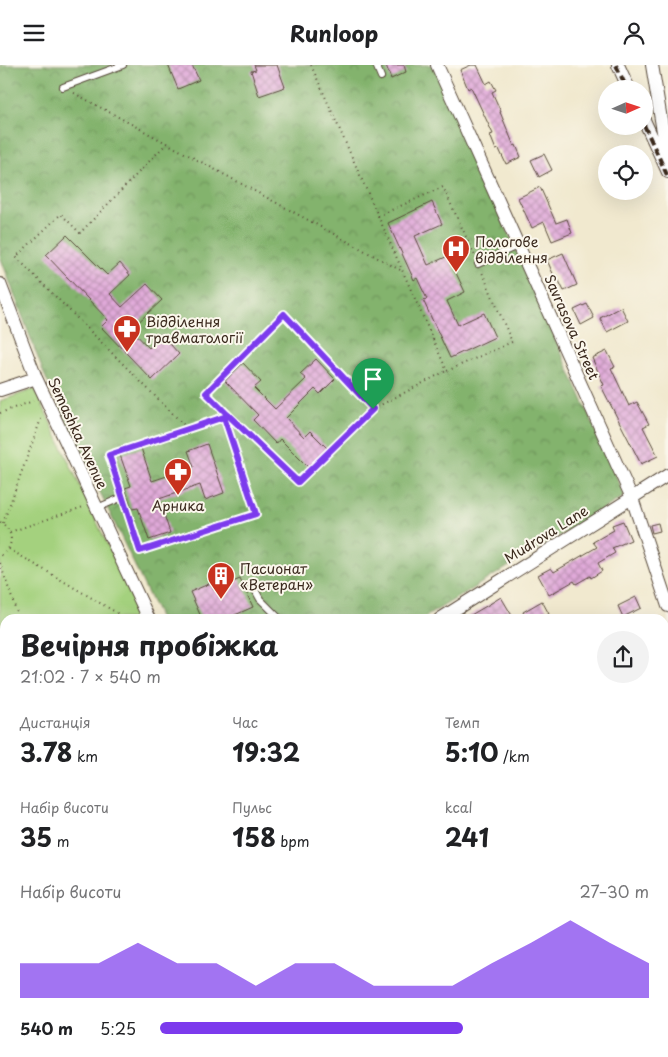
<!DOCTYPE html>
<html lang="uk">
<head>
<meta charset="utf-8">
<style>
  :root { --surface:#fff; --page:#f2f2f2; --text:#202124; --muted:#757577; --accent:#7c3aed }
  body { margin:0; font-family:"Playpen Sans",sans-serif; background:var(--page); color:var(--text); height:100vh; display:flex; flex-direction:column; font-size:19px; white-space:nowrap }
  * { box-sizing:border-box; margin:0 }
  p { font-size:16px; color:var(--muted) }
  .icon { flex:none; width:28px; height:28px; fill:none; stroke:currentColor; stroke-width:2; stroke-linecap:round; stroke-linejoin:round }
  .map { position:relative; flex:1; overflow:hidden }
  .panel { position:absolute; left:0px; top:549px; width:669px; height:444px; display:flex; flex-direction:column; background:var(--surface); border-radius:15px 15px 0 0; box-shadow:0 5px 20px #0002 }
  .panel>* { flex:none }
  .needle { width:32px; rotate:87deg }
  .fabs { position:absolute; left:598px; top:15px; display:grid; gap:10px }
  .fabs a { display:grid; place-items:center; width:55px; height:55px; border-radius:50%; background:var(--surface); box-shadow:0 5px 20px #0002; font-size:25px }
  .pin { position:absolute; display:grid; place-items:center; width:42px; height:42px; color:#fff; margin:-51px -21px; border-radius:50% 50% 50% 0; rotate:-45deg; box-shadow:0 0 5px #0007 }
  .pin .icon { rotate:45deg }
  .round { display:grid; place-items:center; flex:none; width:52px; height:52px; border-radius:26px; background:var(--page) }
  .summary { display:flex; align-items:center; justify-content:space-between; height:85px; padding:0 20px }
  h1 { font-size:28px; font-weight:700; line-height:38px }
  .stats { display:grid; grid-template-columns:repeat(3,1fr); gap:8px; height:85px; padding:5px 20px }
  .stats div { display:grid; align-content:center }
  .stats b { font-size:25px; font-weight:700 }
  .stats small { font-size:14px; font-weight:400 }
  .stats p { font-size:14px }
  .chart { height:140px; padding:10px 20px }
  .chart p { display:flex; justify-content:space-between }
  .chart svg { width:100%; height:90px; margin-top:5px; fill:var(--accent); opacity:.7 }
  ul { padding:0 20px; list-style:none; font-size:16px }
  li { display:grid; grid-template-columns:80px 60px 1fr; align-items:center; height:38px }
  li i { height:12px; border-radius:6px; background:var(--accent) }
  header { display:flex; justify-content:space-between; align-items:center; height:65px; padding:0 20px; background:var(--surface); font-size:22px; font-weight:700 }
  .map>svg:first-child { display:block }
</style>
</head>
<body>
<header><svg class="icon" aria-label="menu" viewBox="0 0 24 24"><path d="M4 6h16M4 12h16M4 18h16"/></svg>Runloop<svg class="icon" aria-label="person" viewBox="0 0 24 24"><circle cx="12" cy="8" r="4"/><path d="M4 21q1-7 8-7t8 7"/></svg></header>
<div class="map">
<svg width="668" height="992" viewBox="0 0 668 992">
  <defs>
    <pattern id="forest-crowns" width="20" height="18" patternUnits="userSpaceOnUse" patternTransform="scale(1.25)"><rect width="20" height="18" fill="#83b36d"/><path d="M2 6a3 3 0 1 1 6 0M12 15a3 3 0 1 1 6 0" fill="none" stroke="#6c9259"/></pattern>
    <pattern id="building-cross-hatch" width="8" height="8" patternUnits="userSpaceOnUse" patternTransform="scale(1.25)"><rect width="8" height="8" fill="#e0a9d9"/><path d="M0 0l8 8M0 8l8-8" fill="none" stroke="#b78aaf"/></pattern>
  </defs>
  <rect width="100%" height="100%" fill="#fbf7ec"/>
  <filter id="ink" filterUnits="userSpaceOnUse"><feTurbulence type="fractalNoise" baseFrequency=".02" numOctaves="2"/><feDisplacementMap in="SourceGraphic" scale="10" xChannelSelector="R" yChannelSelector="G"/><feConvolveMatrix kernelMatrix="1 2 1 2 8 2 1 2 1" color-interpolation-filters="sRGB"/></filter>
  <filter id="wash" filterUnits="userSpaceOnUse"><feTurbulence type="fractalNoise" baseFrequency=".0096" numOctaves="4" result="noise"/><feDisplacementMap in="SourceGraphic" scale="20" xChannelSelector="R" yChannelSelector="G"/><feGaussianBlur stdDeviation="1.12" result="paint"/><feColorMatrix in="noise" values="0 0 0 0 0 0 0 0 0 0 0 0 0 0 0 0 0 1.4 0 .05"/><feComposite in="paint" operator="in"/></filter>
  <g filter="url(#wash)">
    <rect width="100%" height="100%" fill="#f1e9cf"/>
    <path fill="url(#forest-crowns)" stroke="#5f6e46" d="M0,0H434L625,431L422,554H160L44,309L0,191Z"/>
    <path fill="#a4d17e" stroke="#707e4e" d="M35,324L142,554H5V707L0,706V336Z"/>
    <g id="blocks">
      <path fill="url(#building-cross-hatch)" d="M168,0H192L199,15L178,24Z
        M254,0H277L285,22L259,31L251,6L256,5Z
        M386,0H404L406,7L391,14Z
        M471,0H477L486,19L491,16L496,25L492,27L501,47H500L514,81L516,80L521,92L506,99L499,84L496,85L490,70L493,69L471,22L468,24L460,5Z
        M544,89L552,105L539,112L531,95Z
        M540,122L556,158L567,154L572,168L552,176L544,157L532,163L518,133Z
        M432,137L442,159L415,171L428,200L448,191L465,227L447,236L458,260L484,248L495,272L450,293L423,235L427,234L417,213L414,215L388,158Z
        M67,170L107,210L120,198L130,210L110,229L122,242L147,219L162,235L131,264L149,283L162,270L179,289L152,315L101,262L108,255L46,190Z
        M563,188L577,220L564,226L556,210L554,211L547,195Z
        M587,239L594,253L581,260L574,245Z
        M621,242L628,256L607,267L600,253Z
        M607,286L615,302L611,303L629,341L637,337L649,359L643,362L658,391L641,399L601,321L604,320L592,293Z
        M316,294L335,314L320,329L315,324L286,353L304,372L310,366L328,384L309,403L280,374L276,379L253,355L258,350L225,316L243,298L261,317L254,323L275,344L306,314L300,309Z
        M207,379L224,428L205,435L200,420L159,434L170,468L149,475L138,443L132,444L125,423L131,421L120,390L141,383L152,416L194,402L188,386Z
        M623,456L631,475L612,483L615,488L598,498L602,506L591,513L590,511L576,519L574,516L549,530L538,510L551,503L554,507L597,482L593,477L614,465L612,460Z
        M658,458L660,466L652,468L650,460Z
        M240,514L253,542L226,554H202L190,527L211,518L214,525Z
        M501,532L514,554H464L488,540Z
        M636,532L641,543L623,552L618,541Z
        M542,536L549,549L540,554H526L523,547Z"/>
    </g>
  </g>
  <g filter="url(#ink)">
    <use href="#blocks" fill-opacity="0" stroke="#564739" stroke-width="1"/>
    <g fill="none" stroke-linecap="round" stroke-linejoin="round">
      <defs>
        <path id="lane" d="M376,0L381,12
          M63,22L123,0
          M478,199L519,180
          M97,443L123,432
          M254,523L260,534L280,554"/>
        <path id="street" d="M437,0L632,433L668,541
          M618,0L629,24
          M652,0L668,97
          M644,55L668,107
          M0,219L36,313L149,554
          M0,325L36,313
          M440,554L668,410
          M0,850H5
          M0,933H5
          M538,988L549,989L556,992
          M570,988L571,992"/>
        <path id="secondary" d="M0,717L5,718
          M398,988L399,992"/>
      </defs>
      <use href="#lane" stroke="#564739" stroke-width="8"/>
      <use href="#street" stroke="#564739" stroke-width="14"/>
      <use href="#secondary" stroke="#564739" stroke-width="19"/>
      <path stroke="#564739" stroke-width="2" stroke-dasharray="1 4" stroke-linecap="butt" d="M311,0L447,306L512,277L482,207
        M74,28L402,206
        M167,78L80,168L61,149L16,192L188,364
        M378,151L443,122L475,191
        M284,249L373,344L298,417L206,328Z
        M373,344L446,306
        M0,348L33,336
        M224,352L256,449L140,486L109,390Z
        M0,457C14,465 15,483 0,491
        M3,458L41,354
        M10,467L83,442
        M9,484L127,554
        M0,498L19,554"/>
      <use href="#lane" stroke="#fff" stroke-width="6"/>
      <use href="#street" stroke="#fff" stroke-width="12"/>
      <use href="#secondary" stroke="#fde4d1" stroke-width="18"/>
      <path stroke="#3b2a1e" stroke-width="4" stroke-dasharray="8 4" stroke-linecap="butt" d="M616,0L627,24
        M644,60L668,112"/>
    </g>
  </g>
  <g fill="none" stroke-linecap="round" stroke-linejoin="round" filter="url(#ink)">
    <defs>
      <path id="route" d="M373,344L298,417L227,349L224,352L109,390L140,486L256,449L224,352L227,349L206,328L284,249L373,344"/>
    </defs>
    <use href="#route" stroke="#fff" stroke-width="10"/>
    <use href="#route" stroke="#7c3aed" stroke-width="6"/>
  </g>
  <defs>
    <symbol id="hospital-pin" viewBox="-11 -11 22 30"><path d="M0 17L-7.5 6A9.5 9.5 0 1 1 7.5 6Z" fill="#c8321e" stroke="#fbf7ec"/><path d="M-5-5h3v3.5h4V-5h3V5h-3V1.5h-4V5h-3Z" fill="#fff"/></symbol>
    <symbol id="pharmacy-pin" viewBox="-11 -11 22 30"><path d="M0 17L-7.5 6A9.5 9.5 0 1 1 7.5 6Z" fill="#c8321e" stroke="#fbf7ec"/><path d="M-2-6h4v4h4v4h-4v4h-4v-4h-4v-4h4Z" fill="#fff"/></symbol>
    <symbol id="building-pin" viewBox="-11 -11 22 30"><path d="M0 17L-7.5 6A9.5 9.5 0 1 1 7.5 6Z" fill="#c8321e" stroke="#fbf7ec"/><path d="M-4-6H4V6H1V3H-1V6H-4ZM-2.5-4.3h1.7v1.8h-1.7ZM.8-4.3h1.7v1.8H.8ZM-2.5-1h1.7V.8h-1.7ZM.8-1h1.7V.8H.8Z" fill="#fff"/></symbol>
  </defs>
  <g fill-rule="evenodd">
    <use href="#hospital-pin" x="440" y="168" width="32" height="43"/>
    <use href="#pharmacy-pin" x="111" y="248" width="32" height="43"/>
    <use href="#pharmacy-pin" x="162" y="391" width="32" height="43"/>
    <use href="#building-pin" x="205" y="495" width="32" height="43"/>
  </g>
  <g text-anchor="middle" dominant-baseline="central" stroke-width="4" stroke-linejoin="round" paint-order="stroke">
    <g font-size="14" fill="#3b2a1e" stroke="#fbf7ec" text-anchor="start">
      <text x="475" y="176">Пологове<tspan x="475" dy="16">відділення</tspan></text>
      <text x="146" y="256">Відділення<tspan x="146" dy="16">травматології</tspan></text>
      <text x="178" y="440" text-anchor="middle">Арника</text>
      <text x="240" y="503">Пасионат<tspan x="240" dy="16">«Ветеран»</tspan></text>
    </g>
    <g font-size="14" fill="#3b2a1e" stroke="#fbf7ec">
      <text transform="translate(572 262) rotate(66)">Savrasova Street</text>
      <text transform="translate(78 368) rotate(65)">Semashka Avenue</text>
      <text transform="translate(546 469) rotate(-32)">Mudrova Lane</text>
    </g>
  </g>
</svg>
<div class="fabs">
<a><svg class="needle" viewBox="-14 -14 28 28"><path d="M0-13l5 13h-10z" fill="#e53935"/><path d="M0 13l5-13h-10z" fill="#757577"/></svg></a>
<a><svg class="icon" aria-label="locate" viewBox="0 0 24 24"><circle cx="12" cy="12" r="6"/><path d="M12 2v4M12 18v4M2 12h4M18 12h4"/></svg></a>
</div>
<div class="pin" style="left:373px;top:344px;background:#1e9e55"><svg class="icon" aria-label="arrive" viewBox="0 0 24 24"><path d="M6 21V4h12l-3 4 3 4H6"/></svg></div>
<section class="panel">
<div class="summary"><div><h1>Вечірня пробіжка</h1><p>21:02 · 7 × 540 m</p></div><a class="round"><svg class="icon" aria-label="share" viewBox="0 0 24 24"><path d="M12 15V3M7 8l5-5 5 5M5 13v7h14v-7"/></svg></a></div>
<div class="stats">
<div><p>Дистанція</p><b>3.78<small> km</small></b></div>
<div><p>Час</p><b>19:32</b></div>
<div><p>Темп</p><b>5:10<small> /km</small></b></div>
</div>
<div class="stats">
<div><p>Набір висоти</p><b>35<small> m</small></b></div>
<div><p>Пульс</p><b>158<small> bpm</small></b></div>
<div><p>kcal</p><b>241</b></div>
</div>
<div class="chart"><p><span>Набір висоти</span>27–30 m</p>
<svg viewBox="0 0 160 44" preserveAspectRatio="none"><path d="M0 44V27L10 27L20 27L30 17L40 27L50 27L60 38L70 27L80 27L90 38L100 38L110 38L120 27L130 17L140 6L150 17L160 27V44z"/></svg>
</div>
<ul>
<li><b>540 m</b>5:25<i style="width:62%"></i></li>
</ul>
</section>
</div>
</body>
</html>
